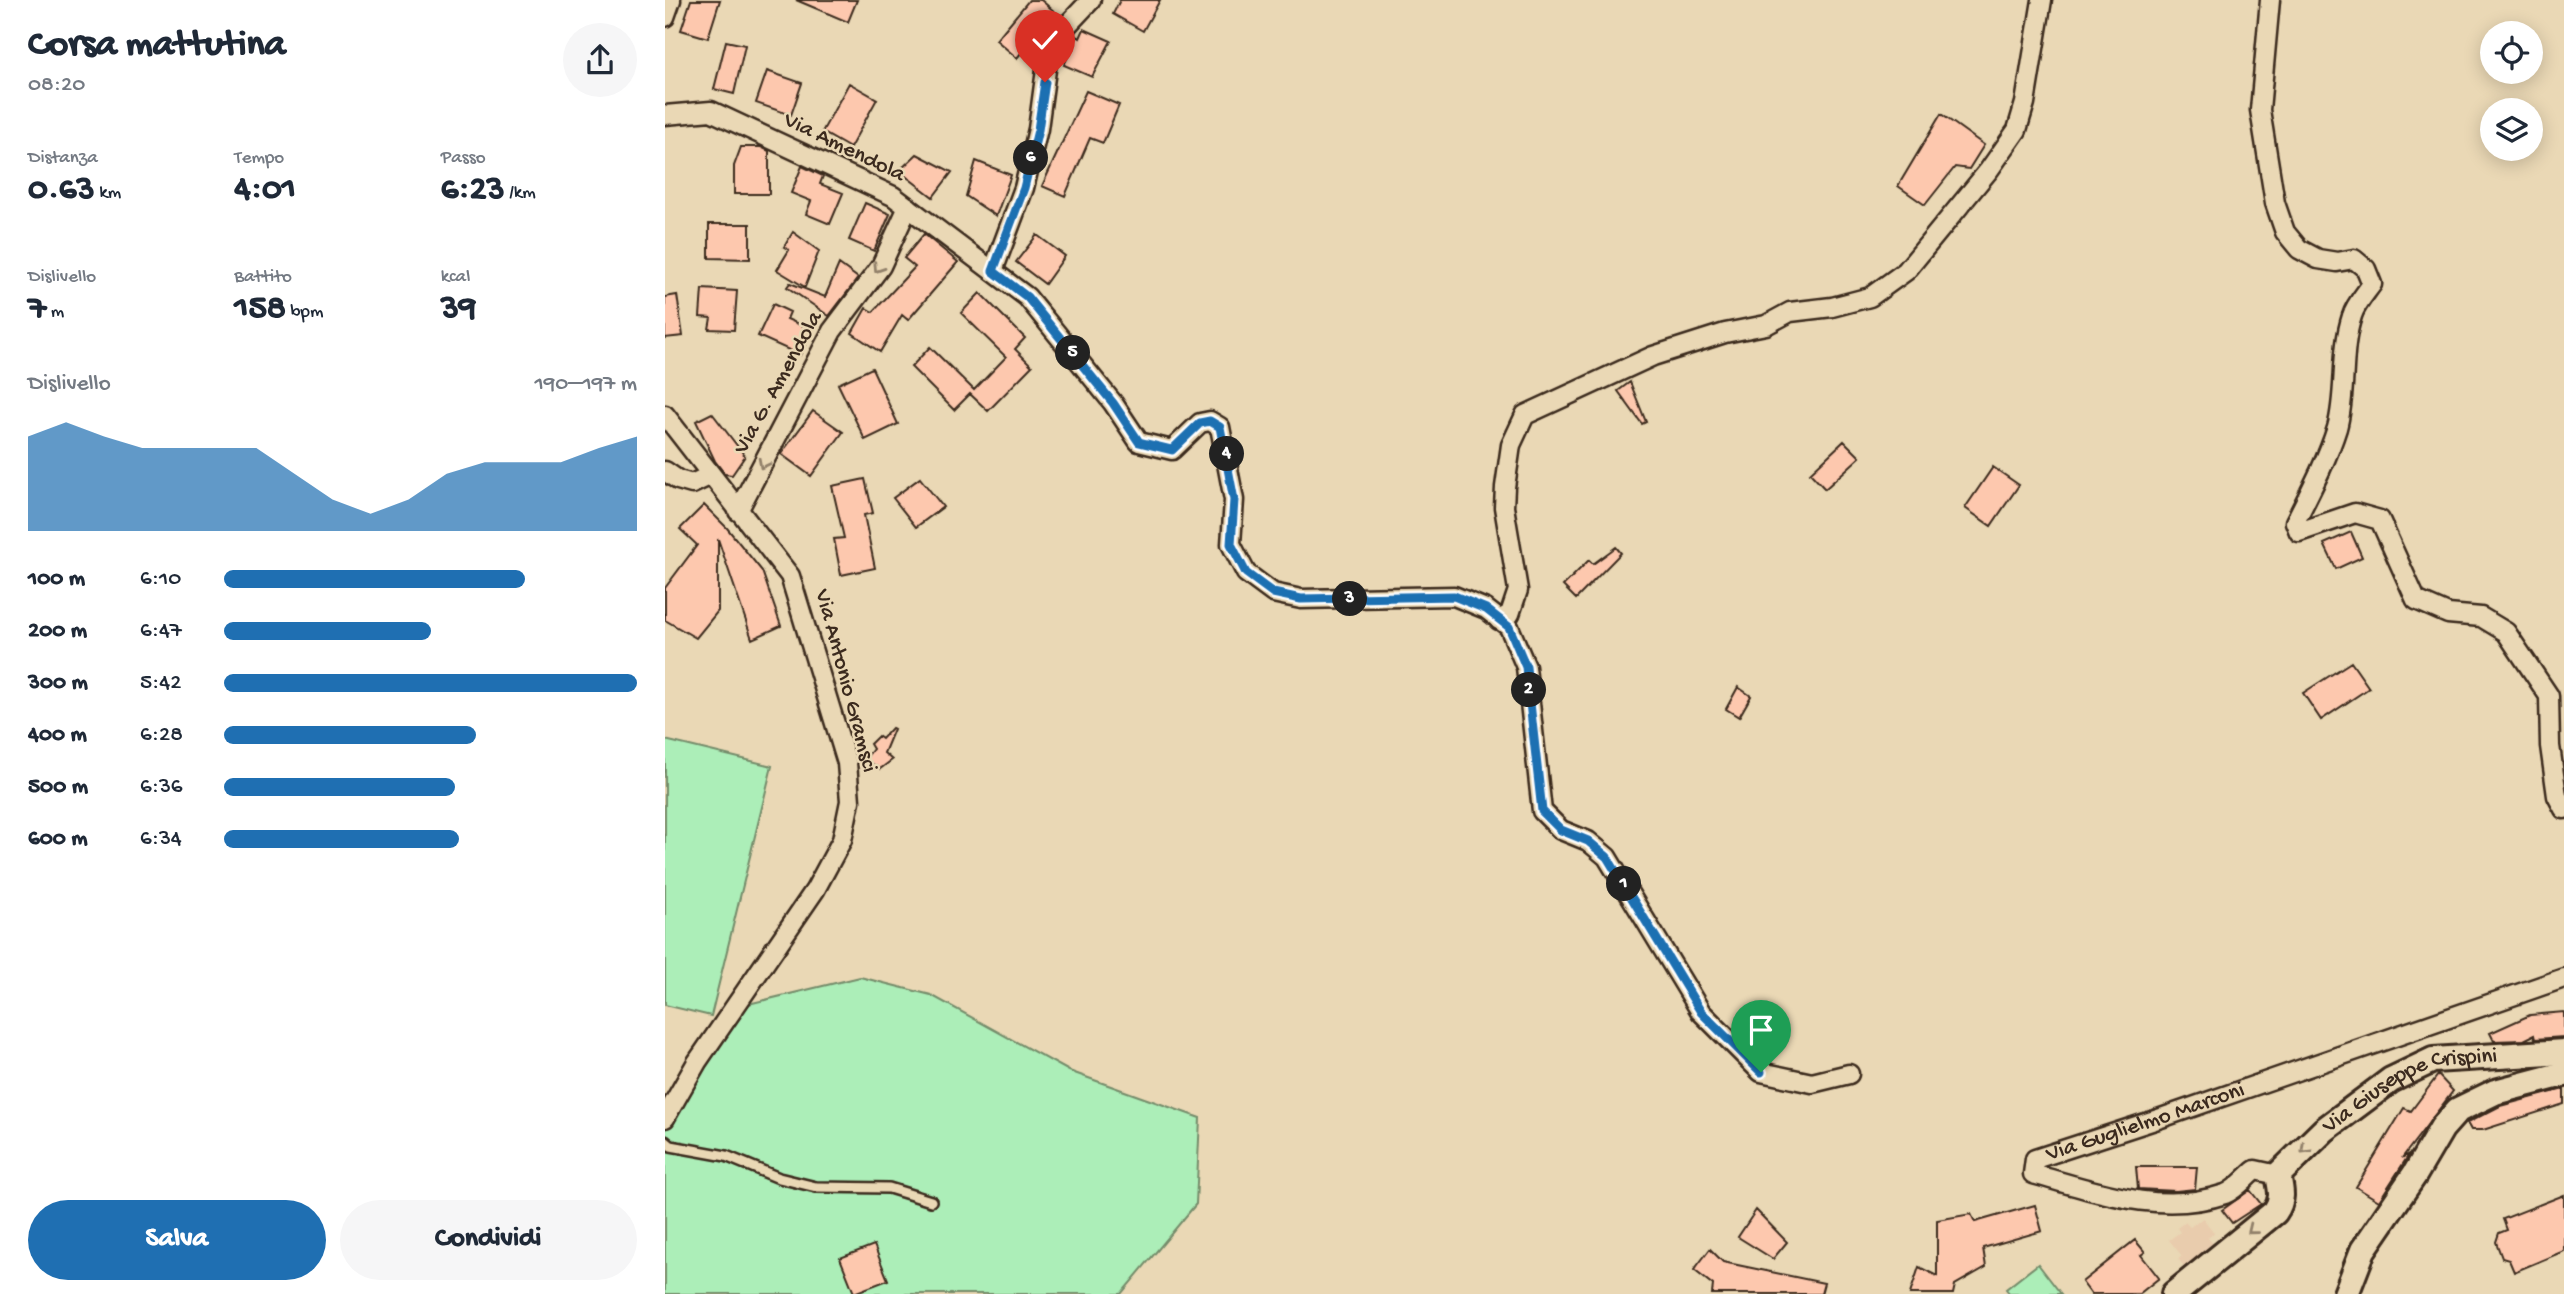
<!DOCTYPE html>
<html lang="it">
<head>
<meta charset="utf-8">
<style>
  :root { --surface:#fff; --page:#f6f6f7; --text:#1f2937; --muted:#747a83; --accent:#1f6fb2 }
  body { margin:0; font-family:"Gochi Hand",sans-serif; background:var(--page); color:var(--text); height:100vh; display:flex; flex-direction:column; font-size:26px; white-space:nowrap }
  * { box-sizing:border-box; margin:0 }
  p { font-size:23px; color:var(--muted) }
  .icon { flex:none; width:38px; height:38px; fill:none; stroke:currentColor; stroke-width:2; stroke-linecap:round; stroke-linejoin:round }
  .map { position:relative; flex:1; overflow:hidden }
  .sheet { display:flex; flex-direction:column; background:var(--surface); width:665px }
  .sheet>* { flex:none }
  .fabs { position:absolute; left:1815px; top:21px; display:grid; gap:14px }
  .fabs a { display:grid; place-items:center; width:63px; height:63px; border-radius:50%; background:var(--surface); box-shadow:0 4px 18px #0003; font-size:35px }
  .pin { position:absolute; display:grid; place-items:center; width:60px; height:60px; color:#fff; margin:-72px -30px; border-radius:50% 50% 50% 0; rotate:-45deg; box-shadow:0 0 7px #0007 }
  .pin .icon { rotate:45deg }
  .km { position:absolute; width:35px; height:35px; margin:-18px; border-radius:50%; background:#222; color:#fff; font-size:19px; line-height:35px; text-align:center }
  .round { display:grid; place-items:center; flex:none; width:74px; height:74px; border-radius:37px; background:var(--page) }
  .summary { display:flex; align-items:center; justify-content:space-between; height:119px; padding:0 28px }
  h1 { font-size:38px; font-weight:800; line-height:52px }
  .figures { display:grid; grid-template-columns:repeat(3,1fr); gap:10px; height:119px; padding:7px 28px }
  .figures div { display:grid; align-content:center }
  .figures b { font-size:35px; font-weight:800 }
  .figures small { font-size:19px; font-weight:400 }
  .figures p { font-size:19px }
  .chart { height:196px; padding:14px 28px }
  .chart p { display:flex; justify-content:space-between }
  .chart svg { width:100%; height:126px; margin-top:7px; fill:var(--accent); opacity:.7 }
  .button { display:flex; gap:14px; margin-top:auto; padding:14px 28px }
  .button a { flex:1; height:80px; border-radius:42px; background:var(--accent); color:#fff; font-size:28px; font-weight:800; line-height:80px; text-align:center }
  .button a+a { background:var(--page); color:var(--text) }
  ul { padding:0 28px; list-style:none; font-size:23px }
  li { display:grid; grid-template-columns:112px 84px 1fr; align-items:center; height:52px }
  li i { height:18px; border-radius:9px; background:var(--accent) }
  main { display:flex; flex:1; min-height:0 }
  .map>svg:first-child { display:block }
</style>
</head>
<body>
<main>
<section class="sheet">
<div class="summary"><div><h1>Corsa mattutina</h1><p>08:20</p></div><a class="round"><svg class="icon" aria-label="share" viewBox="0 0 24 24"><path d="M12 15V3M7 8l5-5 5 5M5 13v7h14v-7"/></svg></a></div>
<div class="figures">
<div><p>Distanza</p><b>0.63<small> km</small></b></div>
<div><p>Tempo</p><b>4:01</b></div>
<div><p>Passo</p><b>6:23<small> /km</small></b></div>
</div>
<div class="figures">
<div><p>Dislivello</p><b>7<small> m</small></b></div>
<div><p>Battito</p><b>158<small> bpm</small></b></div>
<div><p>kcal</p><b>39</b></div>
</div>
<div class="chart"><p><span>Dislivello</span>190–197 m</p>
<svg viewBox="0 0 160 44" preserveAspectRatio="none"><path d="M0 44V11L10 6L20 11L30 15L40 15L50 15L60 15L70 24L80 33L90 38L100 33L110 24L120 20L130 20L140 20L150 15L160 11V44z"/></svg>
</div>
<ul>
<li><b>100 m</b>6:10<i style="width:73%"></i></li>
<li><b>200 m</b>6:47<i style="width:50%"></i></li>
<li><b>300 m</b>5:42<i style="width:100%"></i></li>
<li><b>400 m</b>6:28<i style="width:61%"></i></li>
<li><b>500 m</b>6:36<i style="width:56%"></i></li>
<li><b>600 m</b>6:34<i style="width:57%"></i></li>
</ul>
<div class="button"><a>Salva</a><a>Condividi</a></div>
</section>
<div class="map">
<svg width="1899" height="1294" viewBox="0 0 1899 1294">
  <rect width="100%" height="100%" fill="#ead8b5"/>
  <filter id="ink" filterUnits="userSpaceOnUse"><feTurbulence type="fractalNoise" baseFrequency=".0143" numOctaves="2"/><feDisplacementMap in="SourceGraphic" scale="14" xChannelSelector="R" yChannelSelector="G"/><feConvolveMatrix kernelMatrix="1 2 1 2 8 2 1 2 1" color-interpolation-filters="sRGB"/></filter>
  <g filter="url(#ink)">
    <path fill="#e9ccad" d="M1538,1218L1549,1233L1543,1238L1552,1248L1522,1270L1513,1259L1517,1256L1504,1240L1515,1232L1512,1228L1520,1222L1525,1227Z"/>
    <path fill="#aceeb8" stroke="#748c6b" stroke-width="2" d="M0,740L107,766L46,1016L0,1005Z
      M195,977L266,995L404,1071L535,1118L531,1204L456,1294H0V1118L71,1007Z
      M1373,1264L1396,1294H1345L1341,1289Z"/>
    <path fill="#fdc8ae" stroke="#3b2a1e" stroke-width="2" d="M26,0H55L43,38L16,30Z
      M131,0H192L183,22Z
      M364,0H376L390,12L352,58L331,40Z
      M455,0H495L478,31L448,14Z
      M419,29L446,41L427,77L399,65L412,36L415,38Z
      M61,41L80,45L69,94L49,89Z
      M102,71L137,83L126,115L91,103Z
      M184,83L212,99L185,148L157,132Z
      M421,91L454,105L438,143L425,138L400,196L377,186Z
      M1276,114L1319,145L1304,169L1290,167L1260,205L1233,186Z
      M76,147H96L104,151V194H69V166Z
      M252,154L287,172L268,197L234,171Z
      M311,161L346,175L331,216L301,196Z
      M137,166L158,176L155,184L178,193L165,224L141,214L146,201L126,193Z
      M200,203L225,214L209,251L184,240Z
      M44,224H85V259L44,258Z
      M128,232L154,251L140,287L112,270L124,250L119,247Z
      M259,234L293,262L243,320L237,315L215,352L187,333L201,308L208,312L250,267L239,258Z
      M372,235L400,256L380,284L351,262Z
      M174,264L193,278L164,316L122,287L125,283L160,297Z
      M37,289L72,291L69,330L44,329L46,318L35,317Z
      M315,293L360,338L350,349L367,366L323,411L305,394L289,410L246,367L265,347L309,390L341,357L296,313Z
      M12,295L18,336L0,338V297Z
      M108,304L125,312L122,319L147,330L135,355L93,336Z
      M207,368L233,424L200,440L173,384Z
      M965,382L981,422L977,424L953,391Z
      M148,411L178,432L146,476L116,454Z
      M47,413L80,456L67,475L60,474L50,461L31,421Z
      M1179,441L1195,457L1160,489L1145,473Z
      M1328,467L1354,485L1326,526L1300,508Z
      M255,478L278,507L251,527L228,498Z
      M200,479L208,513L199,515L210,568L176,575L169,539L179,538L167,486Z
      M39,505L62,528L97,571L116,626L87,639L53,539V611L31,638L0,620V588L32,545L15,529Z
      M1686,532L1697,557L1671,569L1659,544Z
      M951,547L956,553L911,599L898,586L924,560L928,564Z
      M1686,662L1704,688L1656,720L1638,693Z
      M1073,687L1086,696L1074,717L1061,709Z
      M227,728L229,729L219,753L227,760L215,769L200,759L208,749L205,744L213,736L217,739Z
      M1899,1012V1037L1870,1039L1869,1035L1859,1040L1829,1041L1825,1033L1865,1015Z
      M1773,1075L1788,1091L1737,1158L1745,1153L1714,1201L1691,1187L1739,1108L1746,1111Z
      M1899,1089V1104L1818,1130H1806L1802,1123L1835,1106Z
      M1471,1167H1532L1530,1189L1511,1191L1473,1189Z
      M1585,1190L1596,1204L1567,1223L1557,1210Z
      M1899,1195V1251L1849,1272L1844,1260L1837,1258L1831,1242L1834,1233L1842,1230L1838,1219Z
      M1370,1205L1377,1231L1318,1248L1321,1267L1290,1285L1288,1294H1245L1254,1267L1272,1276V1220L1306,1214L1310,1222Z
      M1091,1210L1122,1242L1108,1259L1073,1237Z
      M1470,1240L1480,1252L1476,1255L1494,1278L1474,1294H1426L1417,1282Z
      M209,1245L223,1280L189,1293L175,1258Z
      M1045,1249L1058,1262L1159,1283L1156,1294H1047L1048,1285L1029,1270Z"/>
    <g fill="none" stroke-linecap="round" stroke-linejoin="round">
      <defs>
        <path id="lane" d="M0,1141L6,1146L61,1156L114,1178L151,1187L224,1188L266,1201"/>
        <g id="street">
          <path d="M1605,0L1595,110L1610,203L1620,232L1634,249L1653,259L1672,262L1689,259L1701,269L1707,284C1700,294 1690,305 1687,316C1675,352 1682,392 1672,428C1662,460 1645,492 1630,522L1634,532L1690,513L1715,520L1751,600L1783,614L1816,617L1841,632L1884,696L1885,746L1892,796L1899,809"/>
          <path d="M0,17L6,0"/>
          <path d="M0,115L46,111L228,196L362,297L448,403L474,442L507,450L535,423L545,421L555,427L569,500L566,544L581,573L608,593L636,599L789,596L821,609L844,627L861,667L877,811L896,830L923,841L942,857L1036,1012L1096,1072L1147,1083L1184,1074"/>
          <path d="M328,271L359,188L373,129L383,55L393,35L426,0"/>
          <path d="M0,415L125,576L182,763L185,801L177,840L150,890L32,1062L0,1118"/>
          <path d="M0,471L13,480L27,484L46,475"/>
          <path d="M73,511L167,331L216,266L243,207"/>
          <path d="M834,620L845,614L853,590L839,507L840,487L846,445L860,415L988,356L1060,333L1101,325L1125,312L1167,307L1205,297L1241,271L1324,170L1352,130L1360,103L1377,0"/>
          <path id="s1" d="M1613,1175L1590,1170C1581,1177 1571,1190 1560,1194C1495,1216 1430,1191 1368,1174L1370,1159L1496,1118L1899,978"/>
        </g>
        <g id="secondary">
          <path id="s2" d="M1509,1294L1610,1212C1619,1199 1616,1190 1613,1175L1659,1130L1726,1080L1768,1060L1899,1052"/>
          <path d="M1681,1294L1698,1250L1750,1174L1777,1128L1793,1110L1830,1092L1899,1074"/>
        </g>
      </defs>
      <use href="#lane" stroke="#3b2a1e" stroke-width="14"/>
      <use href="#street" stroke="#3b2a1e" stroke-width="23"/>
      <use href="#secondary" stroke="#3b2a1e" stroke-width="30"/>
      <use href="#lane" stroke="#ead8b5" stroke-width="9"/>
      <use href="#street" stroke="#ead8b5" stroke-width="18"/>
      <use href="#secondary" stroke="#ead8b5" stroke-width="24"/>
    </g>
    <defs><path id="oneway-chevron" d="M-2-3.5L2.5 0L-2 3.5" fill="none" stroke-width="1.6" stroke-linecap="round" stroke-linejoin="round" transform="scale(1.75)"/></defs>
    <g stroke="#92816a">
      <use href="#oneway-chevron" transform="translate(213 268) rotate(123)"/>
      <use href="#oneway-chevron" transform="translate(98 464) rotate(117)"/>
      <use href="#oneway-chevron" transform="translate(1640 1149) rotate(136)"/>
      <use href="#oneway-chevron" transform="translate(1587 1230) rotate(141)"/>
    </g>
  </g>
  <g fill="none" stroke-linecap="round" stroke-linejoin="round" filter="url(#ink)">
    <defs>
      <path id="route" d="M380,82L373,130L359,188L328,271L362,297L448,403L474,442L507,450L535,423L545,421L555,427L569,500L566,544L581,573L608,593L636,599L789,596L821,609L844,627L861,667L877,811L896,830L923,841L942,857L1036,1012L1096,1072"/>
    </defs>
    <use href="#route" stroke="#fff" stroke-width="14"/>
    <use href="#route" stroke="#1f6fb2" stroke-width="9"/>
  </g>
  <g text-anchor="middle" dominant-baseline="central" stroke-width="5" stroke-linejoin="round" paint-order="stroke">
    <g font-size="23" fill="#3b2a1e" stroke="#ead8b5">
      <text transform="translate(179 148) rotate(26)">Via Amendola</text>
      <text transform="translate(114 383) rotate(-61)">Via G. Amendola</text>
      <text transform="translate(180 681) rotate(75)">Via Antonio Gramsci</text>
      <text stroke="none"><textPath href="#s2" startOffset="331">Via Giuseppe Crispini</textPath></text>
      <text stroke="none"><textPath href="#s1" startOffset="390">Via Guglielmo Marconi</textPath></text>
    </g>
  </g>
</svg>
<div class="fabs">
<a><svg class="icon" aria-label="locate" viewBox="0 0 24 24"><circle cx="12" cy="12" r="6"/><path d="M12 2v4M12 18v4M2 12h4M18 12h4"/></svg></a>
<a><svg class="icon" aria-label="layers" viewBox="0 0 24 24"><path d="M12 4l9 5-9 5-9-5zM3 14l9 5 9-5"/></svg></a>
</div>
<div class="pin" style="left:1096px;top:1072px;background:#1e9e55"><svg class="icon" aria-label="arrive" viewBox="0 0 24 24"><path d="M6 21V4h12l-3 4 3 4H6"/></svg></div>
<div class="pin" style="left:380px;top:82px;background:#d93025"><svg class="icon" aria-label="check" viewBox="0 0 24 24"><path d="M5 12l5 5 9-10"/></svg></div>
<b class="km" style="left:959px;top:884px">1</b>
<b class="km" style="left:864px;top:690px">2</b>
<b class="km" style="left:685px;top:599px">3</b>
<b class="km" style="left:562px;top:454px">4</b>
<b class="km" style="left:408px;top:353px">5</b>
<b class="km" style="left:366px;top:158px">6</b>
</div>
</main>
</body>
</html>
